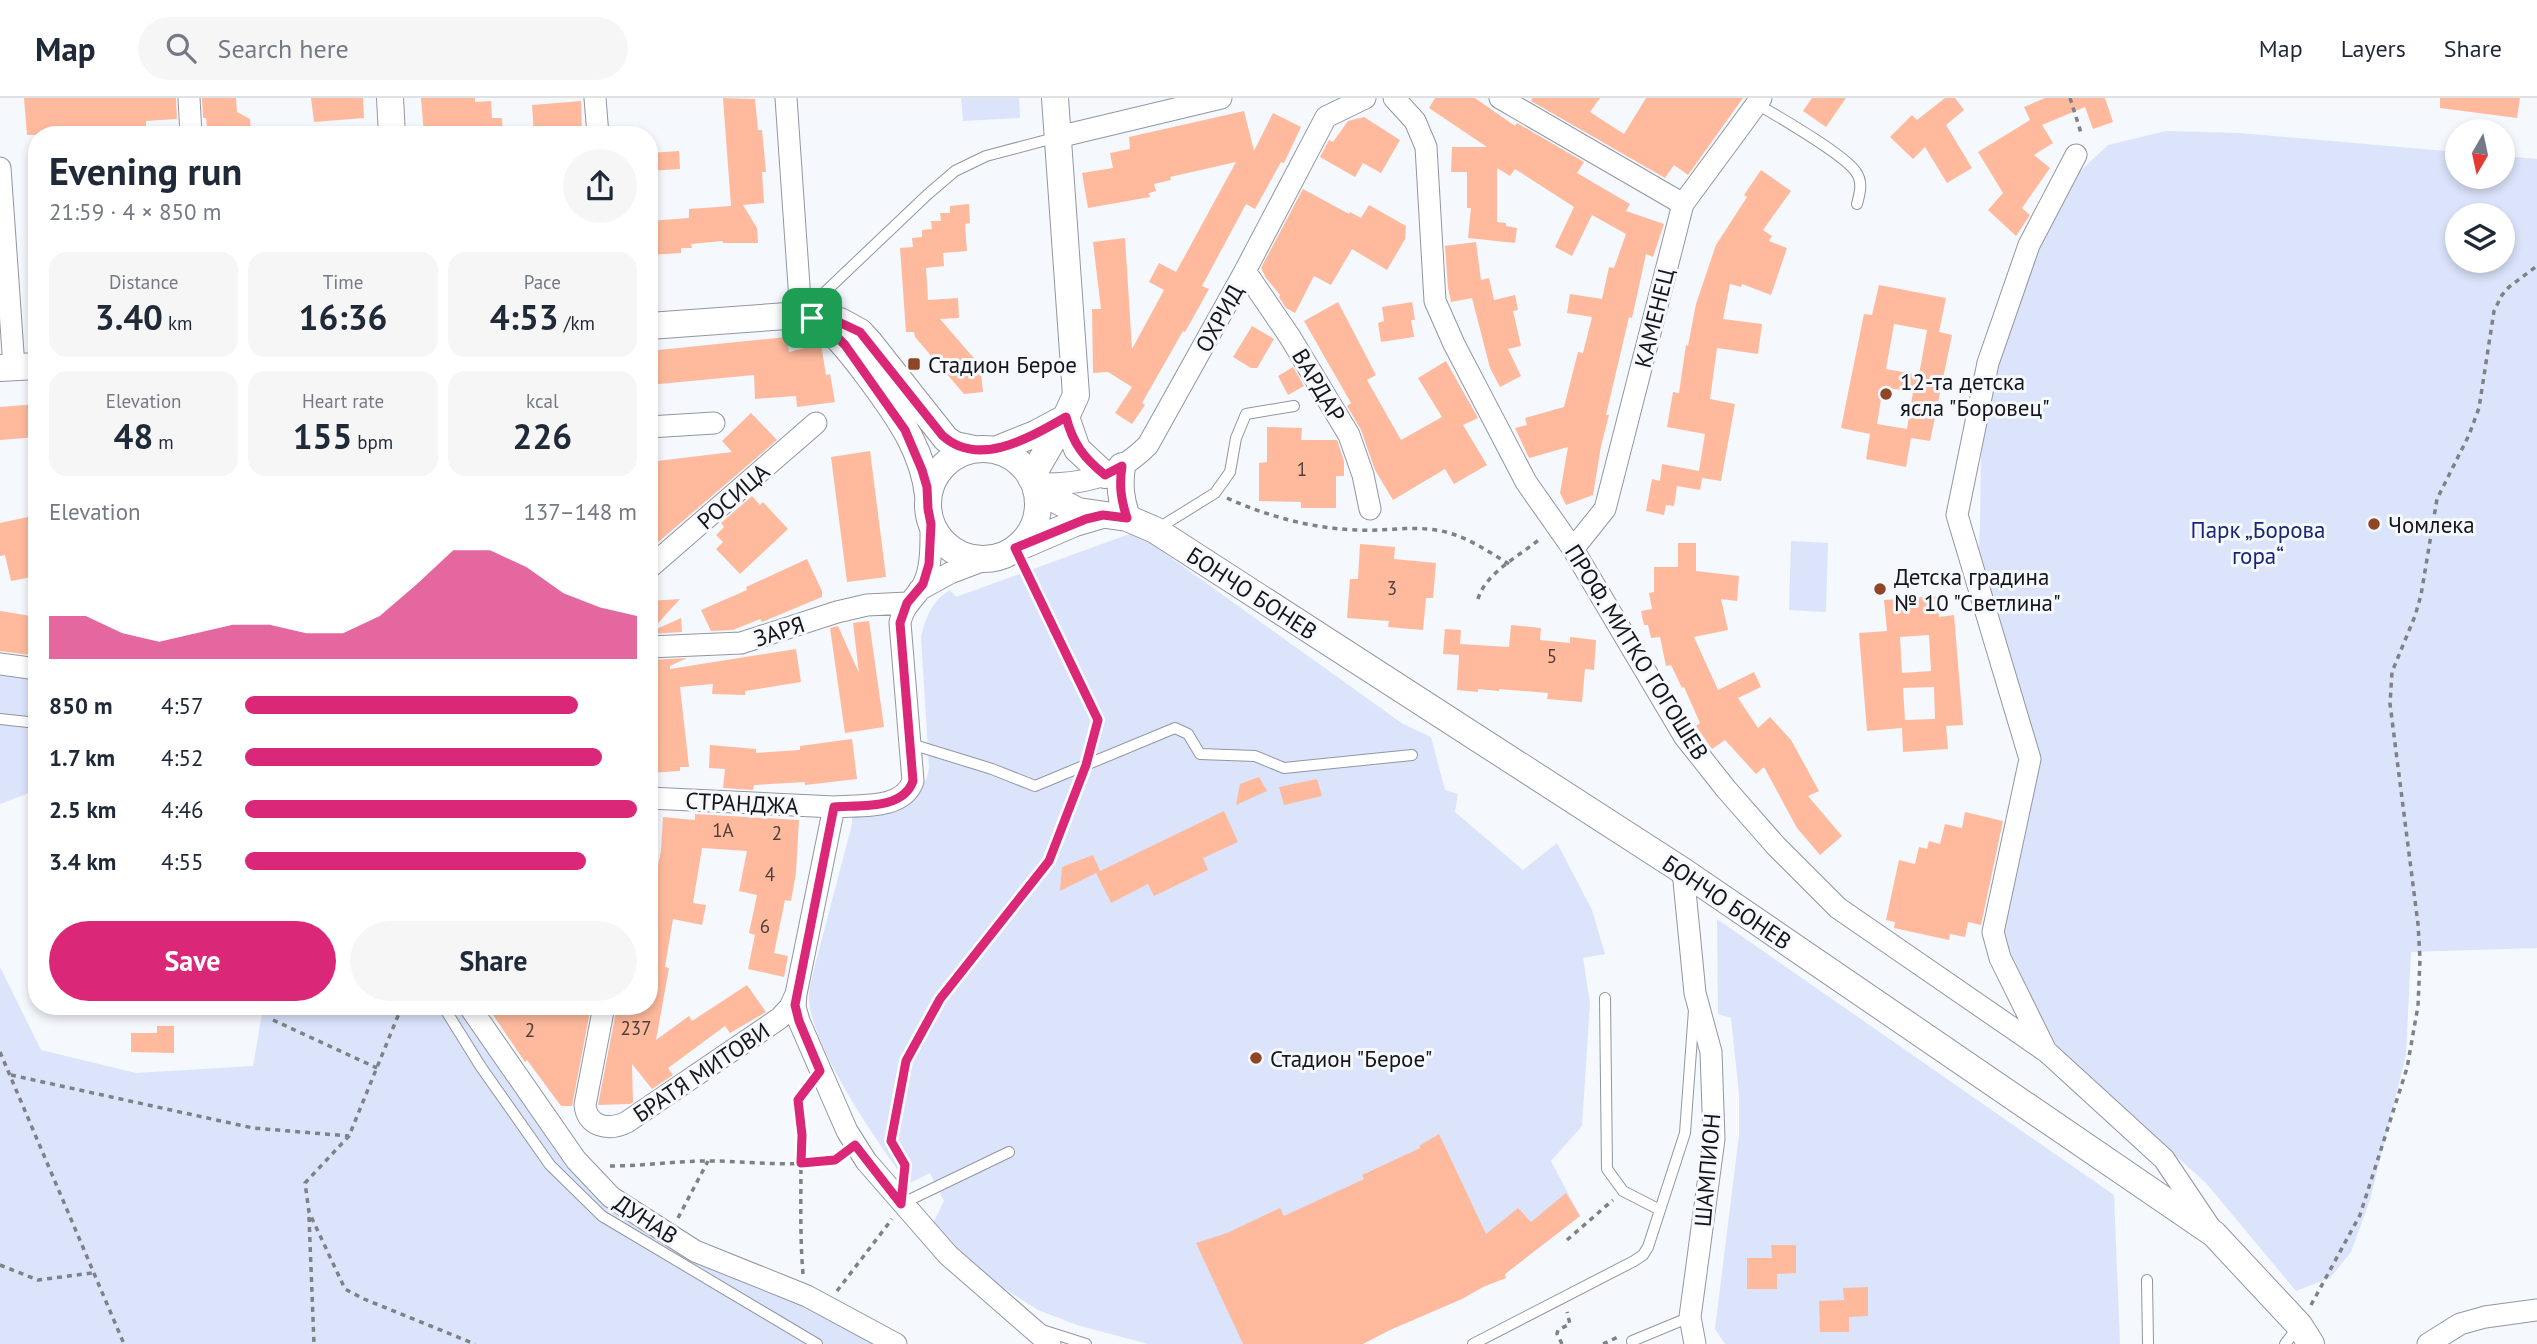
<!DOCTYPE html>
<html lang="en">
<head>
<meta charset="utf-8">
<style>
  :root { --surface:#fff; --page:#f6f6f7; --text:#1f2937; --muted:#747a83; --line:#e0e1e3; --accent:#db2777 }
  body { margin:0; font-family:"PT Sans",sans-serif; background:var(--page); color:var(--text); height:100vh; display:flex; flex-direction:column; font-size:26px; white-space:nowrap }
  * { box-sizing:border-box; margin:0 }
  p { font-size:23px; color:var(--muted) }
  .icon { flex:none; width:38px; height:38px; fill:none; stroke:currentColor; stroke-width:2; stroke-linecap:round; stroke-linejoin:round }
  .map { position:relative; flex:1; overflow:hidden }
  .panel { position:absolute; left:28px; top:28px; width:630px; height:889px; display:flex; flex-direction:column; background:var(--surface); border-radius:28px; box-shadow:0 4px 10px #0003 }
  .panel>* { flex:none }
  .needle { width:46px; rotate:189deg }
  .controls { position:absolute; left:2445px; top:21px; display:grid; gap:14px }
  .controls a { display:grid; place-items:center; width:70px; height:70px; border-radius:50%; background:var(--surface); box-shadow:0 4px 10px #0003; font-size:35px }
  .pin { position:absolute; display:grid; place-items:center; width:60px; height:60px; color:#fff; margin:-30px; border-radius:14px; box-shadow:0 4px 10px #0006 }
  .round { display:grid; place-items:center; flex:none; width:74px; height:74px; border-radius:37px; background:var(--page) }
  .summary { display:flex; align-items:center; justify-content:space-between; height:119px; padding:0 21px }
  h1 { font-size:38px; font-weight:800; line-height:52px }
  .stats { display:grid; grid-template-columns:repeat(3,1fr); gap:10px; height:119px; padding:7px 21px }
  .stats div { display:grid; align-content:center; border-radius:18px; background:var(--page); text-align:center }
  .stats b { font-size:35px; font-weight:800 }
  .stats small { font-size:19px; font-weight:400 }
  .stats p { font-size:19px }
  .chart { height:196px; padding:14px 21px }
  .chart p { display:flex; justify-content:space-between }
  .chart svg { width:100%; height:126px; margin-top:7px; fill:var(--accent); opacity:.7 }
  .button { display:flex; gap:14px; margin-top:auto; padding:14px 21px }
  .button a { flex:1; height:80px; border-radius:42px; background:var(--accent); color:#fff; font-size:28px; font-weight:800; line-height:80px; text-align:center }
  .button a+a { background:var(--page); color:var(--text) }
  ul { padding:0 21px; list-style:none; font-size:23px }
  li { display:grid; grid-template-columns:112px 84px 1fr; align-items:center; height:52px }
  li i { height:18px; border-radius:9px; background:var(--accent) }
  header { display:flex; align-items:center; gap:42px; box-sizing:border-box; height:98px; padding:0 35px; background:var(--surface); border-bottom:2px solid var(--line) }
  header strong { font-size:33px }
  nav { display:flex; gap:38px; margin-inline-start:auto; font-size:24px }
  .search { width:490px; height:63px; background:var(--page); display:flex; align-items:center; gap:18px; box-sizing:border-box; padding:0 24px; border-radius:38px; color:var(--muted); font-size:26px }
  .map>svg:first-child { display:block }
</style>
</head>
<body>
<header>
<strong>Map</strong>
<div class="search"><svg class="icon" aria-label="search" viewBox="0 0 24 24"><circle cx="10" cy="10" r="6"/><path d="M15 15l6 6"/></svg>Search here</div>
<nav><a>Map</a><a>Layers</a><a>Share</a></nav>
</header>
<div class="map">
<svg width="2537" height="1246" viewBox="0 0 2537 1246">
  <rect width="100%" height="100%" fill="#f5f8fd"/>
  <path fill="#dbe4fb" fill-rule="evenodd" d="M961,0H1019L1020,20L963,23Z
    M2166,33L2240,35L2457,54V79H2502L2503,58L2537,61V850L2411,854L2406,957L2370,1102L2351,1154L2330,1180L2296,1193L2206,1085L2112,1001L2051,952L2003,857L2001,824L2013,758L2039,672L1977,473L1980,430L1981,360L1991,272L2035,153L2079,74L2108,47ZM2457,117H2502V163H2457Z
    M1135,434L1403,626L1431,639L1445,692L1458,696L1455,714L1523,772L1557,745L1592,812L1605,856L1583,860L1590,905L1582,1028L1551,1063L1580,1118L1505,1176V1180L1484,1186V1190L1482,1187L1421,1215V1219L1419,1216L1411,1220L1412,1223L1409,1221L1400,1225L1401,1228L1399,1226L1390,1229L1391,1233L1388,1231L1379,1234L1380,1238L1378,1235L1354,1246H1148L1077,1227L1038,1212L1002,1189L961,1156L933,1125L944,1103L930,1075L908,1086C878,1045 813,952 809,902C808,894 811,884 813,875L852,726V710L918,692L927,680L929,670L921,539C926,519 931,504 950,492L956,499Z
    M1791,443L1828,445L1826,514L1789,512Z
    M0,570L37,577V692L0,706Z
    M1717,821L2114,1097L2120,1246H1725L1715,1231L1739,1037V996L1731,920L1718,916Z
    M0,869L41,952L136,975L253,968L262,916L259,908H461L577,1070L782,1197L882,1246H0Z"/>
  <path fill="#ffba9d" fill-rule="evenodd" d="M24,0H176L177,21L146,23V32L80,37H27Z
    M202,0H236L237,14L250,21L251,35L208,37L206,20H203Z
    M311,0H363L364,20L314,24Z
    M421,0H475V4L491,3L492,20H502L503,37H424Z
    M723,0L755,1L758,32H762L766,74H762L764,105L743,107L757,130L758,145H723L722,143L691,146L692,150H681V155L649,157V123L689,120V111L731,108Z
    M1435,0H1475L1515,28L1517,25L1584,64L1577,75L1630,106L1626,113L1664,126L1653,159L1646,156L1632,220L1629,219L1606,317H1609L1601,348L1593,397L1566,407L1560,395L1568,349L1529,360L1515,330L1527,327L1525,320L1564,309L1578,254L1583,255L1592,219L1567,215L1570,196L1602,201L1609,169L1614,170L1626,136L1592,117L1572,158L1555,149L1574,109L1515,71L1510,78L1497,70V124L1506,125V128L1517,130L1515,145L1468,140L1471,110H1467V74H1451L1452,49H1487L1429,10Z
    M1532,0H1600L1590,14L1624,36L1646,0H1743L1688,77L1674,67L1665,80L1531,3Z
    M1812,0H1846L1826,29L1803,13Z
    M1945,0H1955L1964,12L1946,27L1972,70L1947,85L1925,49L1913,61L1890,39L1912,17L1917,22Z
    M2045,0H2105L2113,24L2093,31L2085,9L2042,27L2053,45L2034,57L2050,70L2022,110L2030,117L2016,138L1988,112L2003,95L1978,54L2030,22L2024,9Z
    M2440,0H2520L2517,20L2440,10Z
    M581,3L582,37H534L532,7Z
    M1244,13L1254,53L1273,15L1301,29L1284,65L1281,64L1255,111L1246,106L1202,188L1209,191L1185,234L1183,233L1142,305L1145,307L1132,326L1115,315L1132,289L1108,274L1093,275L1092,211H1101L1093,144L1125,140L1132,251L1164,192L1149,184L1159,165L1176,174L1236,64L1170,79L1171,82L1154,86L1156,93L1149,95L1150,99L1088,110L1082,75L1113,70L1110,55L1130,51L1129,39Z
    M1364,19L1400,42L1381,75L1363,65L1355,79L1320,59L1329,42L1333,44L1348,23Z
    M679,53L680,71L649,73V55Z
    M1761,72L1791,93L1763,132L1772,138L1769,143L1787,150L1771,197L1742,186L1741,189L1730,186L1723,221L1762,226L1758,256L1717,250L1710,301L1735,306L1721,383L1702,380L1700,392L1677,388L1674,408L1666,407L1664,417L1646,413L1652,381L1660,383L1662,366L1699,373L1705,336L1667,329L1673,294L1679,295L1686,247L1688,248L1696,206L1716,147L1747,99L1744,97Z
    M1303,91L1349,116L1350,114L1361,120L1369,107L1406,128L1405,141L1387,172L1352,151L1331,187L1314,178L1295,215L1286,210L1279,199L1280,197L1266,180L1261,170Z
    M969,106L970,125L965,126L967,153L943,155L944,168L926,170L928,202L958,200L959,220L940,221L985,273L981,276L983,294L964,296L915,239L914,234H906L900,150L913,149L912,140L922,139V132L932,131L931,123H941L940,115H950V108Z
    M1476,144L1481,182L1489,180L1494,202L1515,197L1518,212L1513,213L1521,248L1508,251L1521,278L1500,289L1490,270L1472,200L1451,204L1448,190L1445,148Z
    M1879,187L1946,200L1939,234L1952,237L1930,343L1911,340L1906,369L1866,361L1870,336L1841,330L1864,216L1872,217ZM1894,226L1927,232L1919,277L1886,271ZM1883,289L1913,294L1907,331L1877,326Z
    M1338,204L1376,277L1367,282L1401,342L1442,319L1418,280L1446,263L1478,320L1463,327L1487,367L1454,386L1445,371L1393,402L1375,372L1361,332L1347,308L1351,305L1304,223Z
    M1412,204L1415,222H1411L1414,239L1381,244L1378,225L1384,223L1382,209Z
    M1252,228L1274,241L1257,270H1251L1233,259Z
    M787,239L789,254L821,246L826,277L830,276L835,304L797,309L796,298L755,301L754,277L649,287V253Z
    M1293,269L1304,288L1288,297L1278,278Z
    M37,306V339L0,342V309Z
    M751,315L777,342L649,452V364L732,354L722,343Z
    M1267,329L1302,330L1301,342H1337L1344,363V378H1336V410H1301V404L1259,403V365L1267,364Z
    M870,353L886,479L847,484L831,359Z
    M752,398L760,407L763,404L788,431L740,476L716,451L723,444L716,437L724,429L721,425Z
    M37,417V447L31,448L37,478L11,483L5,457L0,458V425Z
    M1678,445H1696V473L1739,478L1737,503L1721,501L1728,532L1694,539L1718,592L1754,574L1761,589L1738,600L1758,630L1770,619L1791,642L1819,693L1808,698L1842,738L1820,757L1797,730L1764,669L1756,676L1725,642L1712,651L1696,628L1700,625L1684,589L1682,590L1671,567L1666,568L1660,539L1651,540L1648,527H1644L1641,513L1652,511L1649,495L1654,494V469H1678Z
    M1360,446L1395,449L1394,461L1436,465L1433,500H1426L1423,532L1388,529L1389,523L1347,520L1350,481H1358Z
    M807,461L822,493V499L762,524L760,521L733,532L711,533L701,512L747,492L746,489Z
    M1937,498L1939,519L1954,517L1963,627L1946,628L1948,651L1903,654L1902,630L1867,633L1859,535L1887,533L1884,502ZM1929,537L1931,573L1902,575L1900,539ZM1934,589L1935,621L1905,622L1903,590Z
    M680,501L650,534L681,520L682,534L649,536V503Z
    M0,513L37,519V558L0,553Z
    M869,523L884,629L845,635L830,530L838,528L859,575L853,525Z
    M1511,527L1541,530L1540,542L1570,545V539L1596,542L1594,572L1585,571L1582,604L1547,601L1548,595L1499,591V593L1478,591V594L1457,592L1459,557L1443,556L1445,531L1461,532L1460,546L1509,549Z
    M796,551L801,584L745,593V597L712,596L713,586L680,589L689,669H680V673L649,675V562L687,560L670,568V571Z
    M852,641L857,681L805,687V684L754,687L753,692L723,690L725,671L709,670L710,647L756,651V655L800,652V648Z
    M1259,679L1267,693L1236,707L1240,686Z
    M1317,681L1322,698L1284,707L1279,689Z
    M1224,713L1238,744L1203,760L1208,772L1154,798L1148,786L1111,805L1096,775Z
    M1965,714L2003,723L1981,827L1968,824L1965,839L1950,836L1949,842L1894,830L1895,824L1886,822L1899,762L1915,766L1919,749L1927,751L1929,743L1940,746L1945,726L1962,730Z
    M695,716L799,722L796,775L791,803L785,802L774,855L788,858L784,879L748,871L755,837L749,835L757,797L739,793L747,753L702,750L693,805L706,807L702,827L673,821L665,869L669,870L656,942L689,918L692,923L747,887L766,914L730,935L725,928L668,970L673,977L652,991L632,966L633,1004L630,1006L598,1007L617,908H649V812L661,753L663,719L695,722Z
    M1093,757L1100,773L1060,793L1062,769Z
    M487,908H591L572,1008H561L527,962L525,964Z
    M157,928H174V955L131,954V935H157Z
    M1439,1036L1486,1136L1518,1110L1531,1124L1566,1095L1580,1118L1505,1176L1506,1180L1483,1189L1462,1201L1390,1232L1363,1246H1243L1196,1145L1227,1135L1280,1110L1284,1118L1364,1081L1362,1077L1420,1050L1419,1048Z
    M1771,1147H1796V1175L1777,1176V1191H1747V1160H1772Z
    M1868,1189V1218L1849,1219V1234H1820L1819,1203L1844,1202L1843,1190Z"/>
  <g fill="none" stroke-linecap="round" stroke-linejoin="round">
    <defs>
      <path id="service" d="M1757,6C1779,19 1844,56 1856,74C1863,84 1860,95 1857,106
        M804,214L927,97L955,73L986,58L1058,39
        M1157,431L1215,395L1230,374L1236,340L1246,316L1294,308
        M0,621L37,625
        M911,646L992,671L1035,688L1175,630L1188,636L1200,656L1255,658L1284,670L1412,657
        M1605,900L1607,1071L1623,1093L1660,1112
        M443,908L481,969L550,1067L602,1118L817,1246
        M901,1106L1009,1054
        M2147,1182L2148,1246
        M1042,1232L1086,1246
        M1632,1243L1690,1219
        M1473,1246L1634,1163L1643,1157L1648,1149L1685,1035L1694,912
        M2285,1246L2298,1229"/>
      <path id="minor" d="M189,0L191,37
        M595,0L598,37
        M786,0L801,217
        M1394,0L1415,23L1426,49L1435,203L1454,246L1526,384L1573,451L1684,638L1726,691L1776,748L1838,810L2047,954L2164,1061L2211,1131
        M1500,0L1683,106
        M1058,39L1221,0
        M0,70L14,269
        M1245,173L1290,239L1349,337L1363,377L1370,411
        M649,329L714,325
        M1034,386C1081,387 1114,381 1148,347L1245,173L1326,19L1365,0
        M1573,451L1605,411L1683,106L1761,0
        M649,470L816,325
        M919,492L950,475L987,461
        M649,549L741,545L837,514L867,507L907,505
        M0,566L37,571
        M649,700L834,709
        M1683,773L1695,895L1711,954L1714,1041L1690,1219L1695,1246
        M796,896L795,909L799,923L847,1033L866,1063L948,1157L1050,1246
        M469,908L576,1062L611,1099L695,1153L807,1198L896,1246
        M604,908L585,1007C587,1029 609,1033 627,1024L780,920L790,909L796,896L834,709C860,707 903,712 913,683L900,525C903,507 915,501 923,487C932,470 931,445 931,426
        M2046,953L2000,860L1993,834L2030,661L1957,417L1988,265L2029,147L2076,57
        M2428,1246L2460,1226L2485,1219L2537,1212"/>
      <path id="tertiary" d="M390,0L392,37
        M816,222C840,233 896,314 910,340C919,358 926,378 928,397
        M649,228L801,217L840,223L860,234L870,245L946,341L955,347L974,351
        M0,270L37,268
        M1066,319L1077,351L1105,377
        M928 406a55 55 0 1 1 110 0a55 55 0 1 1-110 0Z
        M995,352L1035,336L1065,320
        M1122,368C1119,388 1121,402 1127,420
        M1031,380L1066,319L1076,297L1055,0
        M1036,392L1078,413L1127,420L1155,432L1683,773L2214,1136L2299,1227L2311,1246
        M1017,450L1075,425L1102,417"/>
    </defs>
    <use href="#service" stroke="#9196a2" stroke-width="12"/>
    <use href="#minor" stroke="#9196a2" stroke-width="23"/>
    <use href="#tertiary" stroke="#9196a2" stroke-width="28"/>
    <path stroke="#7e8185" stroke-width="3.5" stroke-dasharray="5 5" stroke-linecap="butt" d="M2070,0L2082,38
      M1227,400C1273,421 1326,434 1378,432C1397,431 1417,429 1436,432C1463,436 1486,452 1509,466
      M1024,469L1098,622L1091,651
      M1478,501C1486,474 1520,458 1541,440
      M402,908L349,1038L305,1085L309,1114L345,1191L364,1201L475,1246
      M273,922L377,970
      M0,954L124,1246
      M11,977L253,1030L349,1038
      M610,1068C643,1068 675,1063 708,1063C737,1062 821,1073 842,1057
      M904,1077L905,1067L891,1043L906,963L940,901L1049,763L1080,684
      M309,1119L314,1246
      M678,1120L708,1063
      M1567,1142L1613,1102
      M0,1167L38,1182L92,1175
      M803,1176C798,1118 804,1060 798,1002L806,991
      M837,1193L892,1121
      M2311,1207L2360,1117L2407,970L2418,908L2420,861L2418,826L2390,606L2392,574L2415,518L2421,497L2437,401L2469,337L2479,310L2494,213L2502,197L2509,189L2537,168
      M1562,1246L1557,1236L1558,1232L1570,1226L1567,1214
      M1603,1246L1620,1238"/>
    <use href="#service" stroke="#fff" stroke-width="10"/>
    <use href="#minor" stroke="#fff" stroke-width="21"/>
    <use href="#tertiary" stroke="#fff" stroke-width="26"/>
  </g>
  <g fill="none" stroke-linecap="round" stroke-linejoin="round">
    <defs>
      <path id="route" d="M801,217L830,220L860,234L942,337C978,371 1031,339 1066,319C1073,346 1084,360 1105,377L1122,368C1119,388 1121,402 1127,420L1103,417L1086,421L1015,450L1098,622L1086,667L1049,763L940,901L906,963L891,1043L905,1067L901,1106L855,1047L835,1062L801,1065L802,1037L798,1002L820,973L799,923L795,907L834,709C860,707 903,712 913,683L900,525L907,505L923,486L929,466L931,426L928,411L927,389L922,372L905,332L845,247L824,226Z"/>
    </defs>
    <use href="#route" stroke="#fff" stroke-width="14"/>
    <use href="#route" stroke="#db2777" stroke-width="9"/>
  </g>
  <g fill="#8e4626" stroke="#f5f8fd" stroke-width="2.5">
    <rect x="907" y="259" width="14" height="14" rx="3.5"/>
    <circle cx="1886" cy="296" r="7"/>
    <circle cx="2374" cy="426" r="7"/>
    <circle cx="1880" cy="491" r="7"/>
    <circle cx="1256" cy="960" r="7"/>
  </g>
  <g text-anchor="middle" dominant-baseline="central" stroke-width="6" stroke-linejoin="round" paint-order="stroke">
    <g font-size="19" fill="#4f3f3b">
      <text x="1302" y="371">1</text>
      <text x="1392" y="490">3</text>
      <text x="1552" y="558">5</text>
      <text x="723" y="732">1А</text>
      <text x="777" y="735">2</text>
      <text x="770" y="776">4</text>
      <text x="765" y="828">6</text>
      <text x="636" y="930">237</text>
      <text x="530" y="932">2</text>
    </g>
    <g font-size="23" fill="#14161a" stroke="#f5f8fd">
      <text transform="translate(1219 220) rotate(-61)">ОХРИД</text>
      <text transform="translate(1654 220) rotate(-76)">КАМЕНЕЦ</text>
      <text transform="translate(1319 287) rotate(59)">ВАРДАР</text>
      <text transform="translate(733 398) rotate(-41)">РОСИЦА</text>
      <text transform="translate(1252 495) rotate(33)">БОНЧО БОНЕВ</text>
      <text transform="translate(779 533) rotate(-18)">ЗАРЯ</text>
      <text transform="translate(1637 554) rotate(58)">ПРОФ. МИТКО ГОГОШЕВ</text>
      <text transform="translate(742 705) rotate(3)">СТРАНДЖА</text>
      <text transform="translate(1727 804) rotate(34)">БОНЧО БОНЕВ</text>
      <text transform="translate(701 974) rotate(-34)">БРАТЯ МИТОВИ</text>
      <text transform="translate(1707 1072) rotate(-85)">ШАМПИОН</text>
      <text transform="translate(646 1121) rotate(33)">ДУНАВ</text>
    </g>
    <g font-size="23" fill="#14161a" stroke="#f5f8fd" text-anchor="start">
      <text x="928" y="266">Стадион Берое</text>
      <text x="1900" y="283">12-та детска<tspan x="1900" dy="26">ясла "Боровец"</tspan></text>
      <text x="2388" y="426">Чомлека</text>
      <text x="1894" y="478">Детска градина<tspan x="1894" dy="26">№ 10 "Светлина"</tspan></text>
      <text x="1270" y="960">Стадион "Берое"</text>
    </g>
    <g font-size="23" fill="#172679" stroke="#f5f8fd">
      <text x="2258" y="431">Парк „Борова<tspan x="2258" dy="26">гора“</tspan></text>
    </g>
  </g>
</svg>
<div class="controls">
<a><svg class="needle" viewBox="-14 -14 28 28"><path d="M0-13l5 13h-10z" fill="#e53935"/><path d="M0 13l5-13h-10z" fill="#747a83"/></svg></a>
<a><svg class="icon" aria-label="layers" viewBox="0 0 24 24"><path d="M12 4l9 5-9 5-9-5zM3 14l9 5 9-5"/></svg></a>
</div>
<div class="pin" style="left:812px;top:220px;background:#1e9e55"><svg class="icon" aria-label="arrive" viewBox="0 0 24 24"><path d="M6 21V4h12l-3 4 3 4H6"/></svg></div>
<section class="panel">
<div class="summary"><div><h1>Evening run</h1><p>21:59 · 4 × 850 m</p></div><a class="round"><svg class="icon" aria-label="share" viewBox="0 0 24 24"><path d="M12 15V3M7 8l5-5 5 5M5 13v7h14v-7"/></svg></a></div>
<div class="stats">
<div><p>Distance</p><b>3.40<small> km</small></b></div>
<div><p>Time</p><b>16:36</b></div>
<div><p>Pace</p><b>4:53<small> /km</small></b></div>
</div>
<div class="stats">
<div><p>Elevation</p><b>48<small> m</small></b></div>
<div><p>Heart rate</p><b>155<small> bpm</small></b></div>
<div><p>kcal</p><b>226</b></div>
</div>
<div class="chart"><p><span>Elevation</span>137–148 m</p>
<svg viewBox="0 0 160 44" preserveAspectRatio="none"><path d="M0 44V29L10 29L20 35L30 38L40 35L50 32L60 32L70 35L80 35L90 29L100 18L110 6L120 6L130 12L140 21L150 26L160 29V44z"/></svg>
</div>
<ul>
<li><b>850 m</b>4:57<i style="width:85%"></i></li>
<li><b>1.7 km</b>4:52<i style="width:91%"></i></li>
<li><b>2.5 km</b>4:46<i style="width:100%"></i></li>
<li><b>3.4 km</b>4:55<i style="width:87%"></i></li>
</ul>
<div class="button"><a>Save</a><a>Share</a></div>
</section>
</div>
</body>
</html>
